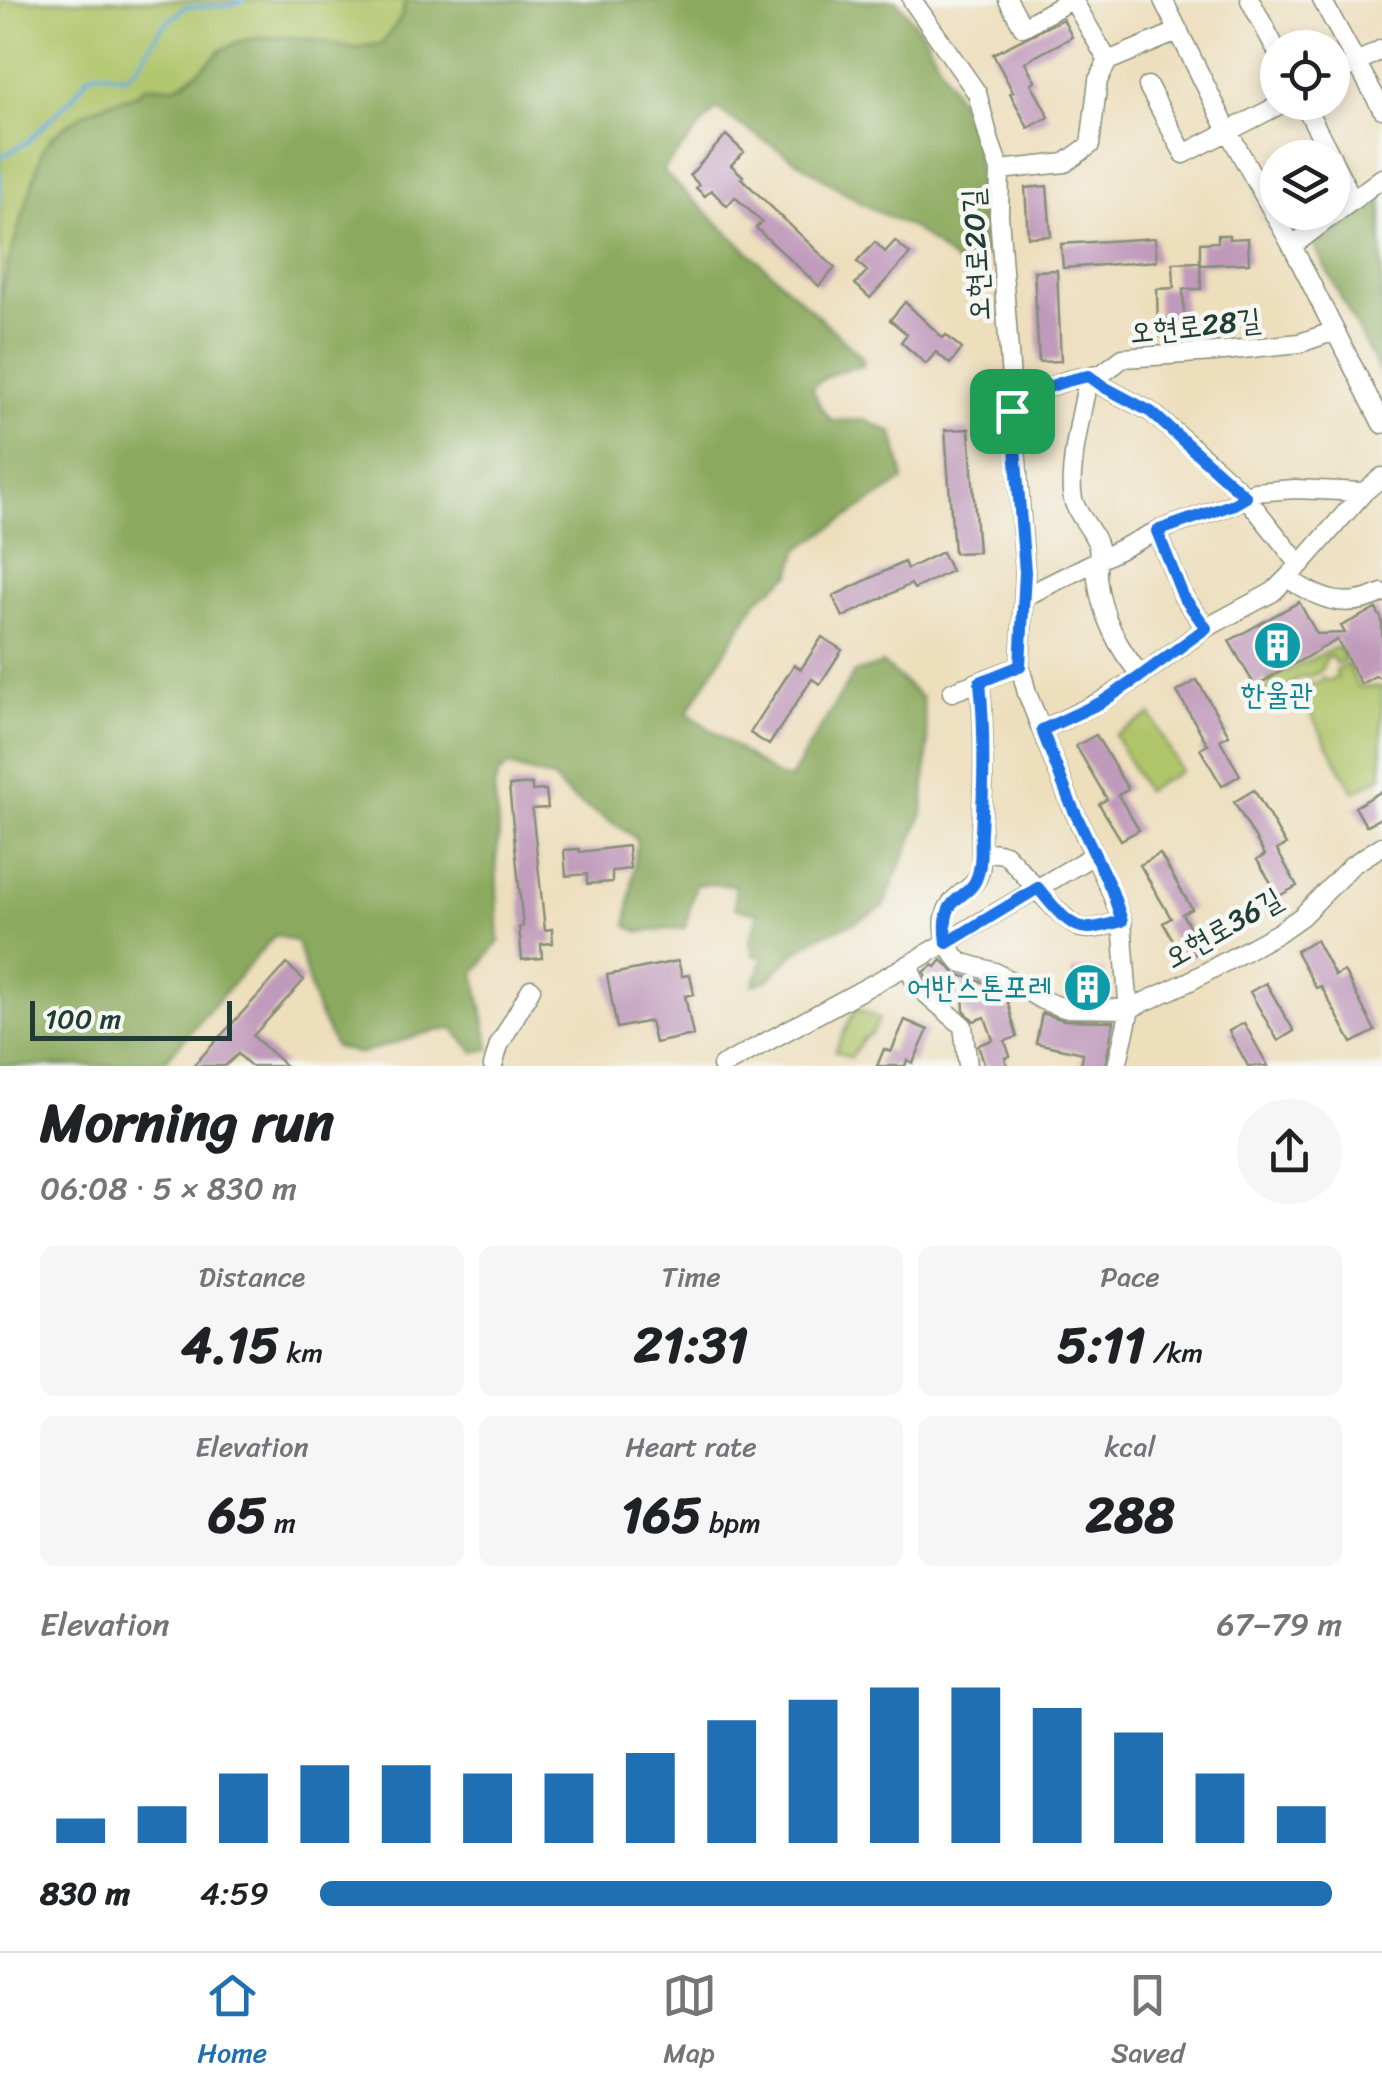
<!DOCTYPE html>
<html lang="en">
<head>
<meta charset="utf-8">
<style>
  :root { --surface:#fff; --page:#f6f6f6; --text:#202124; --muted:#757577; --line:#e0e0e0; --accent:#1f6fb2 }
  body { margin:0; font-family:Sriracha,"Poor Story",sans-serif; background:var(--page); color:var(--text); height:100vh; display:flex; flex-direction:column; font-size:38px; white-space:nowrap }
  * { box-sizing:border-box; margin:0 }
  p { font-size:32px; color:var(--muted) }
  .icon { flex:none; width:55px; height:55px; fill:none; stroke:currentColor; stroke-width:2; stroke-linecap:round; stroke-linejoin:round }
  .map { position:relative; height:1066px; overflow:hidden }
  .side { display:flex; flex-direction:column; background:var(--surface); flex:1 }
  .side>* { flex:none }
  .tools { position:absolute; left:1260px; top:30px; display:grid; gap:20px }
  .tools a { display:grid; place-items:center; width:90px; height:90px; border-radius:50%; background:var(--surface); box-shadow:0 5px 15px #0003; font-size:50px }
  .scale { position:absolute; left:30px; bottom:25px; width:202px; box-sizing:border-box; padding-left:10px; border:5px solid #1f3d34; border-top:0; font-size:28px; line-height:35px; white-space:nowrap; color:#1f3d34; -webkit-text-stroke:8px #f6f6f2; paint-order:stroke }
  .pin { position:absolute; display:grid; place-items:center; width:85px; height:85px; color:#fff; margin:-42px; border-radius:20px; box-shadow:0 5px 15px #0006 }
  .round { display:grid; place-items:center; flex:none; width:105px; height:105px; border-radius:52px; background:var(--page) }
  .overview { display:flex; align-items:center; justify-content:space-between; height:170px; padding:0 40px }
  h1 { font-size:55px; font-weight:800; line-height:75px }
  .stats { display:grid; grid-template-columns:repeat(3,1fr); gap:15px; height:170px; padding:10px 40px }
  .stats div { display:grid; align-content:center; border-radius:15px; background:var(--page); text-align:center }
  .stats b { font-size:50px; font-weight:800 }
  .stats small { font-size:28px; font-weight:400 }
  .stats p { font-size:28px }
  .chart { height:280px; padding:20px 40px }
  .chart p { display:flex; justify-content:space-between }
  .chart svg { width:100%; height:180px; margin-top:10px; stroke:var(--accent); stroke-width:6 }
  ul { padding:0 40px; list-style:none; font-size:32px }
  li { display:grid; grid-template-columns:160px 120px 1fr; align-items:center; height:75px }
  li i { height:25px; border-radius:12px; background:var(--accent) }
  .menu { display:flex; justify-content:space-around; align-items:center; height:140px; border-top:2px solid var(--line); background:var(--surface); font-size:28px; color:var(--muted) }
  .menu a { display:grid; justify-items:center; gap:5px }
  .menu .current { color:var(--accent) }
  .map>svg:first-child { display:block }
</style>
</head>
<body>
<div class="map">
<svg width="1382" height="1066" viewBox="0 0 1382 1066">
  <rect width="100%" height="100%" fill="#f6f6f2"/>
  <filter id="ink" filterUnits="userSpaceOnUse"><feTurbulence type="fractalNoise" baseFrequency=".01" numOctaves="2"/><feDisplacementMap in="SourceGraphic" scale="20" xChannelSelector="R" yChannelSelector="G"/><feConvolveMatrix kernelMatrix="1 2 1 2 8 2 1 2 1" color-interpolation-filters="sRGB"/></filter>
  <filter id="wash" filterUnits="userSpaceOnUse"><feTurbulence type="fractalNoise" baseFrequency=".0048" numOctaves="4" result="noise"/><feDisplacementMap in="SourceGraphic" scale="40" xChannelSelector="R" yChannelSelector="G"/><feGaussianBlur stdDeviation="2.25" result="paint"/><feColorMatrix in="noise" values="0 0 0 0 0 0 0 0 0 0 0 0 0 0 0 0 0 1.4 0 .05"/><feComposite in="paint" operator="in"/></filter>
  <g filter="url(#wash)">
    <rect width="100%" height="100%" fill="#eddebc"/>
    <path fill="#b0c56a" stroke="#68814f" stroke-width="2.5" d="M0,0H405L402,16L382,44L359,49L316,40L276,38L242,41L219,51L211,62L176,87L149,86L138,94L109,103L76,119L52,136L43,149L7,267L0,299Z
      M1337,647L1339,648L1345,660L1336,664L1332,657H1327C1323,665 1321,674 1311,676C1308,677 1305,676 1302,677C1294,680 1289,688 1280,692L1275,705L1269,704L1264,692L1270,685L1268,680Z
      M1348,664L1358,687H1382V776L1354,792L1304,702L1293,707L1290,701L1302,692H1307L1311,683H1319L1322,678L1328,681L1337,678L1335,671Z
      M1151,715L1181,771L1145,791L1115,735Z
      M856,1008L879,1019L872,1033L863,1039L851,1058L835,1051Z"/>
    <path fill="#8caa5e" stroke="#567449" stroke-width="2.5" d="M405,0H896L925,36L975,133L984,255L974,267L962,268L917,231L863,204L716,109L662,171L863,358V366C842,369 828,374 812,387L820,406L832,421L865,420L893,433L904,480L799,549L791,574L757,600L687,713L775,775L789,780L854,673L883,664L922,698L928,741L923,813L883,907L855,922L822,935L794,953L768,980L753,985L764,957L754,956L750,941L758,913L735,908V885L696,884L685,928L640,932L627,926L637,840C612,817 572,807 554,779L508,766L498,775L494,788L499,834L496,860L499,941L475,973L490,1049L474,1052L453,1029L429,1032L360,1054L335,1047L316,1008L297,942L275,935L165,1061L157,1066H0V300L7,267L43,149C58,126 87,110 113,101C120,99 129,98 135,95C142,91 140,88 148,86C158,84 169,90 179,85C203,73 216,48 242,41C280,31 322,41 358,49L365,46L382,44L402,16Z
      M1382,192V377L1313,243Z"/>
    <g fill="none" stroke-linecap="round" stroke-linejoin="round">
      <path stroke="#62aad9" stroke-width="4" d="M0,158L27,142L73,97L89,75L98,72L125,77L138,66L162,27L185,7L227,6L245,0
        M0,170V200"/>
    </g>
    <g id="blocks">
      <path fill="#c09abb" d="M1063,19L1072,37L1025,62L1035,81L1031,83L1049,117L1028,128L1010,93L1013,92L993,54Z
        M726,135L744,152L731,165L743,176L741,178L835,268L819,286L756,228L762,222L735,197L727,206L711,190L705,196L696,188L699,185L690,175Z
        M1047,186L1051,236L1028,237L1025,188Z
        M1218,235H1229V239L1248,238L1249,263L1200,265V243L1218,242Z
        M1155,238L1157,261L1063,268L1061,244Z
        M895,241L910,254L870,298L855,284L867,271L857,262L875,242L885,252Z
        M1200,262L1201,289H1183L1185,336L1158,337L1157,289L1174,288L1173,263Z
        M1057,270L1061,361L1039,362L1034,271Z
        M905,302L943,338L946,335L962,349L950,364L936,352L926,364L901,342L907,334L890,320Z
        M969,429L978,552L954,553L945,430Z
        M942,552L951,571L914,589L911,584L843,617L833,596L904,562L907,569Z
        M1299,602L1317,634L1345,633L1341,626L1376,609L1382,620V678L1375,676L1361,684L1337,640L1255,686L1229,641Z
        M822,637L842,650L820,684L812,679L769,745L750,733L794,665L801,669Z
        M1197,680L1229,735L1220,740L1240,775L1222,786L1200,749L1208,745L1177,692Z
        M1096,735L1128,789L1118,795L1139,830L1121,840L1099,804L1107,799L1076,746Z
        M532,784V791L546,790L548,808L532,809L545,930L552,929L553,943L541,944L542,958L522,960L519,927L523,926L509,786Z
        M1254,790L1286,845L1277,850L1297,886L1279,896L1257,860L1265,855L1234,802Z
        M1382,791V817L1366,826L1355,807Z
        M628,846L630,869L612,871V882L587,884V874L566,876L564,850L579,849L580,852Z
        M1160,854L1192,909L1182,914L1203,949L1185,960L1163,923L1171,918L1140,865Z
        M1316,940L1335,976L1344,971L1375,1031L1352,1043L1321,986L1316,988L1296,951Z
        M942,960L956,974L990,984L1005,992L1017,1037L1005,1041L1010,1056L1005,1058L1007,1066H985L978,1045L993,1040L985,1017L974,1021L964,1011L963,994L955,1003L927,978L924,972L933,965L936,967Z
        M678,961L682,976L690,975L694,994L685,996L693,1035L655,1043L650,1021L617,1028L607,975Z
        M287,964L304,980L253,1036L286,1066H251L238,1054L225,1066H193Z
        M1072,969L1104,971L1102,996H1071Z
        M1266,983L1294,1031L1278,1041L1250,992Z
        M1042,1013L1064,1020L1114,1021L1105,1066H1081L1083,1053L1036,1043Z
        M905,1020L928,1030L913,1063L907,1060L905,1066H877L884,1049L891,1052Z
        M1244,1023L1268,1066H1248L1229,1031Z"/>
    </g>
  </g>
  <g filter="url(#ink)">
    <use href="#blocks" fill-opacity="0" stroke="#868e78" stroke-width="2.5"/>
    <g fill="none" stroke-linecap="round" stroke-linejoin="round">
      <defs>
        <path id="minor" d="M912,0L977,93L990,142L1000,170L999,215L1025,572L1020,666L1027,693L1070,802L1111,891L1122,921L1129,1014L1117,1066
          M1008,0L1023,27L1071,0
          M1073,0L1108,61
          M1163,0L1229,133L1292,246L1382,424
          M1250,0L1278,53
          M1322,0L1382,109
          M1332,76L1382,49
          M1148,86L1184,154L1285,102
          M1303,102L1332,158
          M1332,159L1353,200
          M1000,170L1065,163L1090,145L1098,80L1108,61L1179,31
          M1292,246L1382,178
          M1013,411L1029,395L1068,380L1103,373L1123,358L1214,352L1300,343L1335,331
          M1157,531L1183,596L1206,628
          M1287,578C1319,599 1345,611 1382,593
          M1024,597L1157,531L1234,504L1254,492L1295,489L1364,492
          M1142,676C1118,650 1101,614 1097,578C1096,567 1100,558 1098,547C1094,529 1077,517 1073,499C1067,473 1083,405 1089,376L1104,387L1151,412L1209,462L1246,497L1300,565
          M980,682C985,733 984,781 981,831C980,844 982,857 980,870C976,887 966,888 955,899C937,917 945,946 960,962L995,972L1042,1000L1064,1008L1129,1009L1190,981L1278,933L1302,916L1352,865L1382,846
          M952,692L1020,666
          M1042,730L1102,701L1138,678L1206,628L1273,592L1300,565L1364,492L1382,477
          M981,851L1005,854C1023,871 1062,923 1082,928C1094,931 1110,924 1122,921
          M908,965L917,986L963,1026L968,1066
          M493,1066L499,1045L531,989
          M722,1066L908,965L1094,855"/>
      </defs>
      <use href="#minor" stroke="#868e78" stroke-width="21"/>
      <use href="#minor" stroke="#fff" stroke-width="18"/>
    </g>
  </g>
  <g fill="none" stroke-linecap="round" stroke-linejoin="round" filter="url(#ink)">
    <defs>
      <path id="route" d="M1089,376L1104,387L1151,412L1246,497L1234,504L1157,531L1183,596L1206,628L1138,678L1102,702L1042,730L1070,802L1112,891L1122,921C1112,923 1100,928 1089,928C1068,929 1051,903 1038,888L947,943C939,886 972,906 979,870C982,857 980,844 981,831C984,781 985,733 980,682L1020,666L1025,572L1012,411C1034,390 1060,381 1089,376Z"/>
    </defs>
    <use href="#route" stroke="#fff" stroke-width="20"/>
    <use href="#route" stroke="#1a73e8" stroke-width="12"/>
  </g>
  <defs>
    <symbol id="building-disc" viewBox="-11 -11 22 22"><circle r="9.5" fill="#0f9aa8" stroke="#f6f6f2"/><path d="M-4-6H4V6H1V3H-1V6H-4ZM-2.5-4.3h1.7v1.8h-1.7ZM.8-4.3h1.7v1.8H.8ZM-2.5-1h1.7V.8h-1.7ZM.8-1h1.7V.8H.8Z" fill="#fff"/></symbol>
  </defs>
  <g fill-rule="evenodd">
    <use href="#building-disc" x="1250" y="618" width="55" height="55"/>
    <use href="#building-disc" x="1060" y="960" width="55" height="55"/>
  </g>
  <g text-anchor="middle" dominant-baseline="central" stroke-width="9" stroke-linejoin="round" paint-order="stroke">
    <g font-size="30" fill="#1f3d34" stroke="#f6f6f2">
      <text transform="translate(976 255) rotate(-93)">오현로20길</text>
      <text transform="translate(1195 326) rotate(-6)">오현로28길</text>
      <text transform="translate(1223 928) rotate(-30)">오현로36길</text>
    </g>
    <g font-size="30" fill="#0d838f" stroke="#f6f6f2">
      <text x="1277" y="694">한울관</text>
      <text x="1052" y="987" text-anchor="end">어반스톤포레</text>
    </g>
  </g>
</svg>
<div class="tools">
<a><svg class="icon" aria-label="locate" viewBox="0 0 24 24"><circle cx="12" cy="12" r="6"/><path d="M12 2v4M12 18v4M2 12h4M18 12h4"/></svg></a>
<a><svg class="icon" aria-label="layers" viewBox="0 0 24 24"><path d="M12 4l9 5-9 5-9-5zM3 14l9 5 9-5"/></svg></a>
</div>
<div class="scale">100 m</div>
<div class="pin" style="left:1012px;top:411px;background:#1e9e55"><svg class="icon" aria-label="arrive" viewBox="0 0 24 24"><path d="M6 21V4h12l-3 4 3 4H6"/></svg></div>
</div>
<section class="side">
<div class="overview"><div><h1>Morning run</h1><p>06:08 · 5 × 830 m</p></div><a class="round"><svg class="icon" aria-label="share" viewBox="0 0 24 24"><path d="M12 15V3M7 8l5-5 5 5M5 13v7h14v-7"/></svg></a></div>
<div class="stats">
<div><p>Distance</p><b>4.15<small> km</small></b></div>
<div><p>Time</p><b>21:31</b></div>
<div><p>Pace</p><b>5:11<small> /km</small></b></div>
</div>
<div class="stats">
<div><p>Elevation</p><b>65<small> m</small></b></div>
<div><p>Heart rate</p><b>165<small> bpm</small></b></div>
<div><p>kcal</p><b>288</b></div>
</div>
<div class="chart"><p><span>Elevation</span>67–79 m</p>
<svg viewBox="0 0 160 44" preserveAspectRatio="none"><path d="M5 44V38M15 44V35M25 44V27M35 44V25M45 44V25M55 44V27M65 44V27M75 44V22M85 44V14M95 44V9M105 44V6M115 44V6M125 44V11M135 44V17M145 44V27M155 44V35"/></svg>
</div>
<ul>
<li><b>830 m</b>4:59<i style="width:99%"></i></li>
</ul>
</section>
<nav class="menu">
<a class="current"><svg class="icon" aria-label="home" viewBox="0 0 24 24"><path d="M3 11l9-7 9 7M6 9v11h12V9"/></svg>Home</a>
<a><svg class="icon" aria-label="map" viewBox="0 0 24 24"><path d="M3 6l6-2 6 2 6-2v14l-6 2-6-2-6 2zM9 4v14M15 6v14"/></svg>Map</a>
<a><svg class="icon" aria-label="saved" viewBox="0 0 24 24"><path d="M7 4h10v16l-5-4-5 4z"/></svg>Saved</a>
</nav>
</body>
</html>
